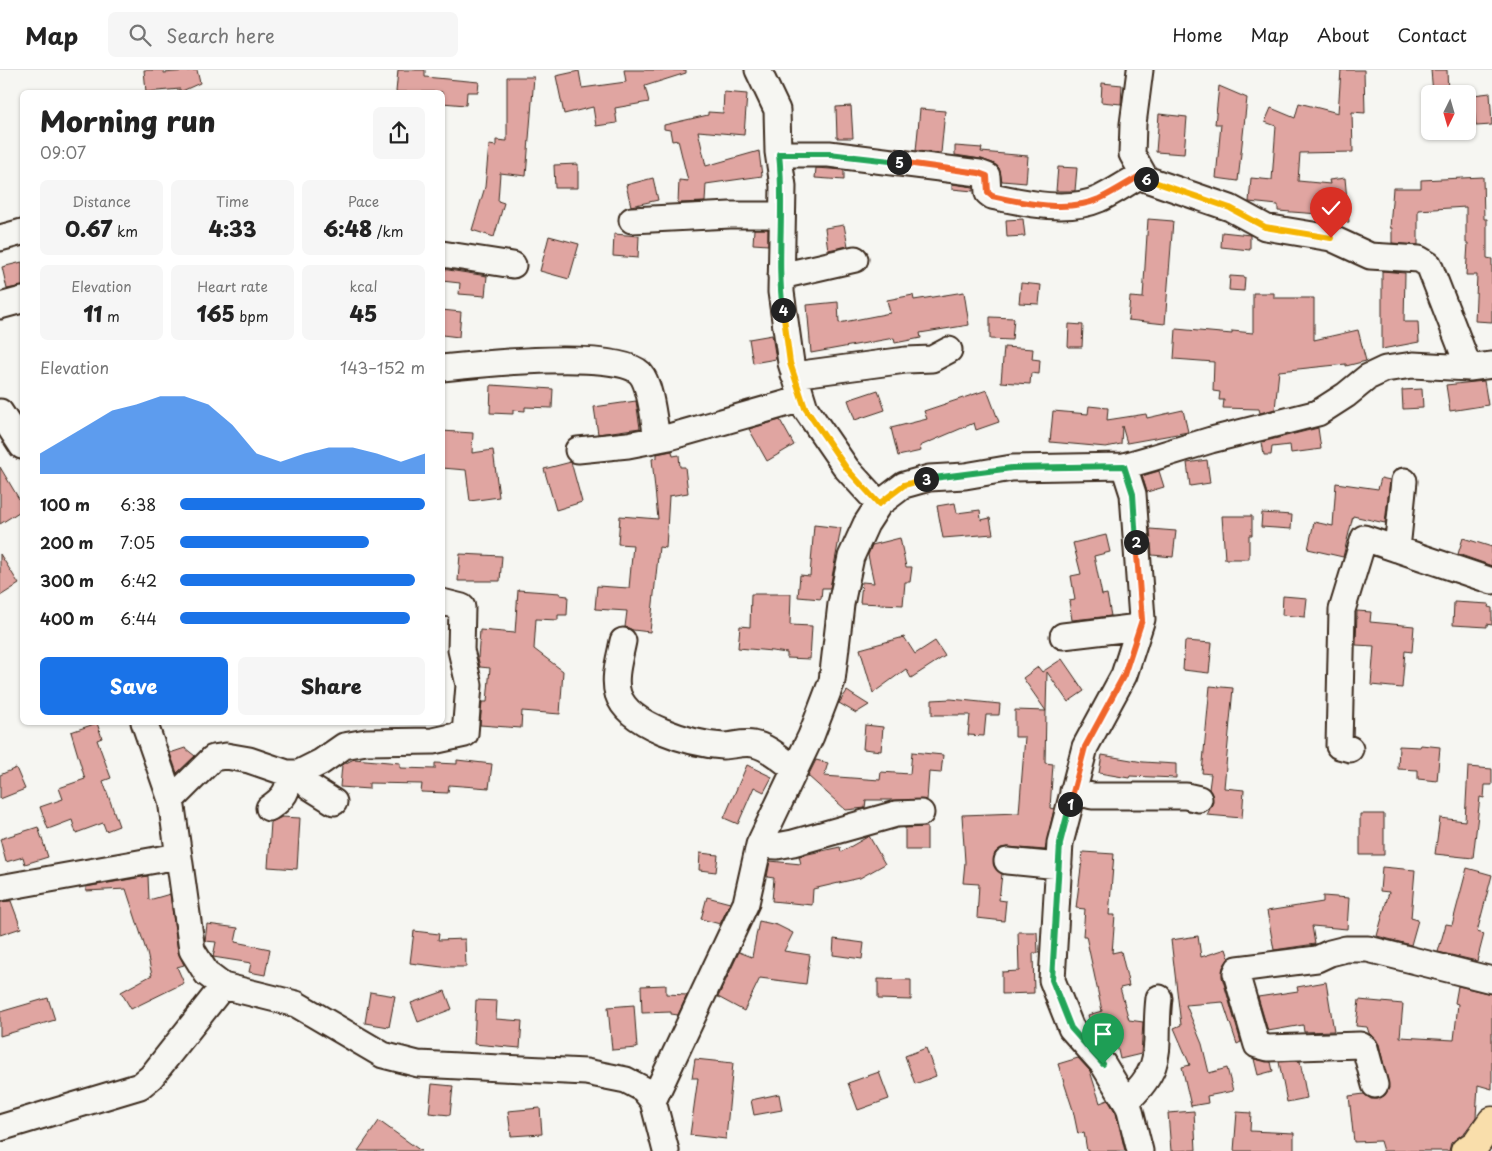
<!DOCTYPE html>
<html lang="en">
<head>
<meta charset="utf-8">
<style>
  :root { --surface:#fff; --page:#f6f6f6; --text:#222; --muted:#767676; --line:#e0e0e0; --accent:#1a73e8 }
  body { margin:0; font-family:"Playpen Sans",sans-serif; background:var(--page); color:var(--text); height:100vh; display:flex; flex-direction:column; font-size:19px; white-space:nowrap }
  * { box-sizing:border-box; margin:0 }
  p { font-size:16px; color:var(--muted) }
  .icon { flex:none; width:28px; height:28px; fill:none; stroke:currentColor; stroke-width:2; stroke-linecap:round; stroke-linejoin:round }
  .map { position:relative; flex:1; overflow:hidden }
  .panel { position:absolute; left:20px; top:20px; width:425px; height:635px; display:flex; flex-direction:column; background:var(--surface); border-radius:8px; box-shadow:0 1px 4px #0004 }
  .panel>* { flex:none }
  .needle { width:32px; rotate:185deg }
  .fabs { position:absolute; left:1421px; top:15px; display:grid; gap:10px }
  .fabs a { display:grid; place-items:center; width:55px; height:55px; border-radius:8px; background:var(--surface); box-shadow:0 1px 4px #0004; font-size:25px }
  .pin { position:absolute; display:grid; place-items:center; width:42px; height:42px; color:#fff; margin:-51px -21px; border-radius:50% 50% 50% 0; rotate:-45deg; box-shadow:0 0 5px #0007 }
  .pin .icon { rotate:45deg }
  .km { position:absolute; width:25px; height:25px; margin:-12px; border-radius:50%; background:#222; color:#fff; font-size:14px; line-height:25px; text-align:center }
  .round { display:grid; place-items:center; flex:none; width:52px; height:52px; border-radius:8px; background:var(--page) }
  .summary { display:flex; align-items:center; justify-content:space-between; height:85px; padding:0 20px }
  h1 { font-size:28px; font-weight:800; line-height:38px }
  .stats { display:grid; grid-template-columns:repeat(3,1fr); gap:8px; height:85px; padding:5px 20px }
  .stats div { display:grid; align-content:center; border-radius:8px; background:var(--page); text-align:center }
  .stats b { font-size:21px; font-weight:800 }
  .stats small { font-size:14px; font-weight:400 }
  .stats p { font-size:14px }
  .chart { height:140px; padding:10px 20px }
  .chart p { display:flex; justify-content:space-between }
  .chart svg { width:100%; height:90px; margin-top:5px; fill:var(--accent); opacity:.7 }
  .action { display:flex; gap:10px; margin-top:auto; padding:10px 20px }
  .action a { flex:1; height:58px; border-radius:8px; background:var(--accent); color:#fff; font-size:20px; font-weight:800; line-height:58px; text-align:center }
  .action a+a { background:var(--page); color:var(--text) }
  ul { padding:0 20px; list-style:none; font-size:16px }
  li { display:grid; grid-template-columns:80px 60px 1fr; align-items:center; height:38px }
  li i { height:12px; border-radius:6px; background:var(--accent) }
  header { display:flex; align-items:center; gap:30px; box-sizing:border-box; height:70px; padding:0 25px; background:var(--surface); border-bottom:1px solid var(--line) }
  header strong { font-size:24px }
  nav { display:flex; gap:28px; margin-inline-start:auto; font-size:18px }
  .search { width:350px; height:45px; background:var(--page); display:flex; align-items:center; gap:12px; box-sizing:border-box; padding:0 18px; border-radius:8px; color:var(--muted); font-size:19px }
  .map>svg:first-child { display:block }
</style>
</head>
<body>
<header>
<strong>Map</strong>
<div class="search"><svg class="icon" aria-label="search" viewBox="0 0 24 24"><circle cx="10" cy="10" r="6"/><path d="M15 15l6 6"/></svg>Search here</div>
<nav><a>Home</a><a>Map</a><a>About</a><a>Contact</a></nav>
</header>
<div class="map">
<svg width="1492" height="1081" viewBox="0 0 1492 1081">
  <rect width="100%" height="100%" fill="#f6f6f2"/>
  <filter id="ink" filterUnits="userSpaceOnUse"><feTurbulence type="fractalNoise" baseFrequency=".02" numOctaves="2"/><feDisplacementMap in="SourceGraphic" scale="10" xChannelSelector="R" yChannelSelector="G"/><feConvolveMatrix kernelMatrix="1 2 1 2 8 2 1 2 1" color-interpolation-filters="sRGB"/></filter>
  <g filter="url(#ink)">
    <path fill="#e0a5a1" stroke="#3b2a1e" d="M144,0H164V3L197,0L200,13L180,22V19L146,22Z
      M398,0H425V7L479,12L478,22H467L466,35L442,33V22H396Z
      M624,0H686V3L645,16L649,32L615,38L617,53L596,56L593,37L564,44L556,6L579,1L582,18L626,12Z
      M1341,0H1364L1365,43L1352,42L1353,82L1300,83L1298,111L1330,114L1329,110L1345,108L1349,152L1334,153L1333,145L1278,141V135L1249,132L1251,108L1272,110L1276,56L1265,52L1271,38L1295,48L1299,33L1338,43Z
      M1431,0H1447L1448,24H1433Z
      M507,7H534L526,106L500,103L498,131L504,133L494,167L472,160L485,117L489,75L496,76V70L507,71Z
      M1102,13L1122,15L1121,34L1101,32Z
      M1219,16L1247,28L1238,111L1216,108L1221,54H1215Z
      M724,22L747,24L744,65L698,61L706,96L759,81L762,106L706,114L705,132L678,133L679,110L688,111L678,70L672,71L670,60L664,59V55L708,45V42L723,43Z
      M1490,23L1492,55L1476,56L1473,25Z
      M851,36L853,68H837L836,37Z
      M920,39L945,41L941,83L916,81Z
      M1159,44L1187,47L1184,84L1156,82Z
      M955,76L982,78L981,82L1028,86L1026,113L1002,111L999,98L993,93L981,89L955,85Z
      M578,94V118H555L554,95Z
      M1058,97L1077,98L1075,121H1056Z
      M816,98L844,100V110L815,108Z
      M1483,107L1484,149H1487V188L1492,189V252L1475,251L1477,205H1466L1468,173H1466V137L1418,140V175L1392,173V158H1390L1393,118H1421V110Z
      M653,108L658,130L631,136L626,115Z
      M952,114L973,117V121L952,119Z
      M1023,149L1025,166L1007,167L1006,150Z
      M1148,149L1173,151L1165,254L1128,250L1130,227L1143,228Z
      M844,155L848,176L828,180L825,158Z
      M754,159H768V175L753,174Z
      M1222,162L1250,165V180L1221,177Z
      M614,164L639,166L638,188L613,186Z
      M549,166L579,174L569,209L540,201Z
      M22,192V216L7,219L2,197Z
      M442,199L487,206L485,226L459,224L460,213L442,211Z
      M1382,201L1405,203L1404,252H1418L1419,272L1382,279Z
      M1230,206L1245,207L1244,221L1229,220Z
      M1021,213L1041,215L1039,234L1019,233Z
      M964,222L969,255L920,263L921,268L895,273L894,268L811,283L807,235L838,232L839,253L890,243L887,230L913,225L914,230Z
      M1253,223H1274V228H1314V270L1358,260L1366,291L1346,296V294L1279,301L1275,339L1260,343L1259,339L1223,338L1224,330H1219L1220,322L1213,321L1214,292L1174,289L1176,259L1232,264V261L1253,263Z
      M442,240L461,242L459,267L442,265Z
      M990,247L1014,248L1012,270L990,269Z
      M1069,254L1083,255L1082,277H1068Z
      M772,265L776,289L753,293L749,269Z
      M1004,277L1033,279L1032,289L1040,290L1039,304L1031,303L1030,314L1001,312Z
      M1484,311L1488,335L1450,341L1446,315Z
      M491,315L553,319L552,338L525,337V341L513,340V344L490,343Z
      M1422,319L1423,338L1403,339L1402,320Z
      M878,320L885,340L855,350L848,330Z
      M987,320L999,352L976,360L974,353L920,376L921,381L898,386L891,358L927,349L924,341Z
      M636,331L640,358L598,364L594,337Z
      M1089,336L1108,338L1107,350L1146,344L1147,348L1183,340L1188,362L1127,373L1122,356L1121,374L1106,377L1050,372L1053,341L1088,344Z
      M780,350L794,375L767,391L749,359Z
      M1318,358L1321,379L1291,383L1290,375L1272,377L1271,385H1264L1262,372Z
      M442,361L473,363L472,383L493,380L499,427L470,431L466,400L442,398Z
      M672,381L673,386L679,385L680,397H685L688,423L669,426L666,478L659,477L650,562L633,560L625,557L627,541L595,539L597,516L629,518L633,475L618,474L620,446L658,449L652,389L657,388V384Z
      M1207,390L1210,413L1190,416L1187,393Z
      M571,392L582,432L556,440L544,399Z
      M0,397L22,434V440L0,454Z
      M1159,401L1164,417L1147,422L1142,406Z
      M1381,408L1390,410L1385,453L1353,446L1343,487L1308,479L1314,452L1333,456L1336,413L1378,419Z
      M955,433L957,443L980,440L981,450L990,448L993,464L943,468L937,436Z
      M1262,443L1292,445L1291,459L1261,457Z
      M1222,446H1252V465H1249V489H1225Z
      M814,455L841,458L830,518H822L821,529L798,527L800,505L810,506Z
      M1150,459L1176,461L1173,487L1152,485Z
      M1106,465L1110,482L1094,486L1102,525L1107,524L1111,546L1072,550L1069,531L1075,530L1071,506L1081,504L1073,473Z
      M900,468L906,497H912L910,512H905L903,535L860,533L862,512L874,513L868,485L872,475Z
      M1463,468L1492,477V496L1458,484Z
      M0,484L19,514L0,526Z
      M460,484L502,486L500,511H458Z
      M518,520L560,523V525L568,526L567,545H558V550L536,549L534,579L563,601L560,644L522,641L521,658L480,655L482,632H487L490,598L480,597L478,588L480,560L515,563Z
      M751,524H791L790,555L812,556L810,589L787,588V583L772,581L738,578L740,556L750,557Z
      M1283,526L1307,528L1305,547L1282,545Z
      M1454,532L1489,534L1488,537L1492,538V555L1487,554V557L1453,555Z
      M1357,541L1371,542L1370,552L1414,556L1412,582L1405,581L1402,618L1371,615L1374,576L1356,575Z
      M904,567L915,584L935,571L945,586L911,608L906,599L873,623L860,579Z
      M1185,571L1212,573L1209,603L1183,600Z
      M1062,589L1084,621L1068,632L1047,602L1046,641L1023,608L1038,597L1042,602Z
      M1210,616L1233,618L1224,718L1244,720L1242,748L1207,745L1213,732L1209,719L1211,704L1202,703Z
      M847,621L853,625L869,635L856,643L839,633Z
      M951,629L1000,634L999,645H986L984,666L968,665L970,645H932V630Z
      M1015,640L1046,641L1045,693L1053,694L1050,738L1054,739L1045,780L1008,777L1001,778L995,783L994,796L1002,804L999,830L1006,831L1004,851L977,848L979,814L963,813L965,792L962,745L1019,743L1025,667H1015Z
      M97,653L102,668L97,670L111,708L103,711L119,756L106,761L103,753L76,763L72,750L48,759L40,737L63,729L59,718L85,709L71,662Z
      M865,655L883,657L881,681L863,679Z
      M1421,675L1440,677L1437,711L1418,709V700L1398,699L1399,676L1420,677Z
      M185,678L195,686L177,703L170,683Z
      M912,682L943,685L941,703L929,702L927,730H866L865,738L846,740L808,706L816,690L828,693L824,706L880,710L881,702L910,704Z
      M1102,685L1143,692L1176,694V708L1130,706L1129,708L1099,703Z
      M354,689L400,693V698L435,699V693L457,694V690L492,694L489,718L449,715L448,723L421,722L422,714L369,713V719L340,717L342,695Z
      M747,695L772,707L764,722L754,717L738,754L724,748Z
      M1468,697L1492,699V715H1485L1484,728L1480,727L1473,788L1435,784L1440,748L1465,751Z
      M16,698L25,719L0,729V705Z
      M1360,744H1384V785H1360Z
      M282,747L300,748L297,799L268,797L271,752Z
      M38,757L48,787L25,794L23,787L6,792L0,769Z
      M927,757V780H905V758Z
      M869,766L885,794L860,808L813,819L812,835L772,831L774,808L767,807L770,791L801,794L799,786L840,777L841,782Z
      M1083,782L1114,784L1109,845H1115L1112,883L1121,881L1129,916L1120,918L1129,950L1143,952L1141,984L1120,989L1116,971L1105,974L1093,961L1088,945L1102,941L1086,866H1083L1085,839L1076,838Z
      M700,783L718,785L716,802L699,800Z
      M1382,797L1415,800L1411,848L1418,850L1411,875L1377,866L1389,822L1380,821Z
      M1467,798L1492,805L1477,862L1484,864L1477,891L1438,882L1446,854L1452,855Z
      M148,806L149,830L170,824L178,882L184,895L177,897L184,913L131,939L121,922L152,905L147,883L126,819L86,821V817Z
      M1323,826L1349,828L1347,859L1312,856L1315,874L1274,880L1267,841L1323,832Z
      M707,827L730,833L720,854L701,849Z
      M11,831L21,858L0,865V832Z
      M759,851L777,855L793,863L784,881L810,885L806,914L760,908L744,941L718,927L739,882L752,887Z
      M207,854L238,858L235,872L270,879L265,905L249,902L251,893L213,887L216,872L205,871Z
      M414,861L439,864L438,870L465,869L466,897H442L410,893Z
      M1018,862H1037L1038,883H1033L1034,923L1002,924V902L1019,901Z
      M1198,866L1201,887L1226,879L1229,888L1223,897L1222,907L1241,972L1237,974L1223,932L1186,935L1202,974L1209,1003L1227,998L1233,1021L1207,1026L1208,1033L1191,1036L1182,997L1190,995L1174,958L1181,955L1171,870Z
      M834,869L864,873L862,889L833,885Z
      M878,909L911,910V930L878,929Z
      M1326,912L1334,961L1304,962L1303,955L1268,961L1258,927L1298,921L1297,917Z
      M666,915V924L687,925L678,945L671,944V942L642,943L641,916Z
      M1458,916L1492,924V1019L1478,1015L1476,1047L1465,1062L1451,1073L1449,1081H1383L1380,1071L1354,1072L1349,1026L1364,1024L1371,1029H1378L1385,1025L1389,1018L1379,974L1369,963L1367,957L1356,956L1359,930L1403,934L1400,967L1454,970L1458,934L1455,933Z
      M445,921L452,939L418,952L411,933Z
      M370,922L395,926L389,957L365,953Z
      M48,928L55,950L0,966V942Z
      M476,930L497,931L496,949L522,951L520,978L474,974Z
      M634,935L637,978L612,980L608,937Z
      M926,978L936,1006L915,1014L905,986Z
      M1078,988L1090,1001L1100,1033L1108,1030L1116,1043L1125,1081H1087L1084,1062L1078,1064L1073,1040L1058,994Z
      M695,989L733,993L726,1069L690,1065L698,1008H692Z
      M1254,989L1271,992L1273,1001L1258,1005Z
      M1300,991L1307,1028L1287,1032L1279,992Z
      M879,1002L889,1029L858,1040L848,1013Z
      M432,1014L453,1016L450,1045L429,1043Z
      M779,1024L782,1040L754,1045L751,1030Z
      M540,1038L542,1064L511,1066L508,1041Z
      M1194,1041L1196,1080L1171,1081L1168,1043Z
      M1237,1042L1251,1043L1250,1061L1294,1063V1081H1234Z
      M379,1051L421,1081H358Z"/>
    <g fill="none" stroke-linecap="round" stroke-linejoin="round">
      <defs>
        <path id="minor" d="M758,0L777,40L778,82L783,116L781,222L791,293L805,338L847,399L879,434
          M1140,0L1133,54L1132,84L1146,109L1230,138L1265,157L1331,168L1370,186L1419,189L1429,195L1469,298
          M779,84H829L979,103L987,106L988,123L992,126C1025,133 1067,143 1099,129C1114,122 1128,112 1143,104
          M632,150L730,145H782
          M0,168L22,162
          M442,184L513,195
          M781,206L855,189
          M0,236L22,230
          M442,298C478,294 617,279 640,303C651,315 654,352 657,369
          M794,305L906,290L932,289L949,280
          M0,342L22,376
          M578,380L628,375L669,367L802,329
          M1124,396L1133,424L1142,549L1124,605L1085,677L1060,773L1052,910L1071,958L1103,994L1129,1037L1140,1081
          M1397,479L1404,411
          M1063,566L1139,557
          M623,571C620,587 613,608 618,624C628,656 692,674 723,676C732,676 743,672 753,674C768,676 783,691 795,699
          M144,652L171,730L192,880L207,904L223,916L296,934L383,985L418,994L586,1002L626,1010L643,1019L653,1031L666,1081
          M1350,679L1339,676L1342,540L1364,468L1492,511
          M299,703L310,717L334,732
          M1073,721L1092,726H1186L1199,729
          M171,730L213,688L226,686L249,690L287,703H299L321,692L344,676L366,672L433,671L465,664L469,615L461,580L462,537L442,532
          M269,738C284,728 289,721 289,703
          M759,775L777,776L793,773L896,744L921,743
          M1007,791L1059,796
          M0,818L178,786
          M1375,1015L1365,978L1360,975L1268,978L1257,975L1236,903L1238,899L1317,889L1330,883L1346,879H1368L1492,910
          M653,1031L746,833L759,775L811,666L832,611L841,534L851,487L866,454L879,434L904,415L929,408L965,406L1012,398L1124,396L1152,388L1211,370L1318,343L1346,325L1368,307L1385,299L1413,295L1469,298L1492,295
          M1126,1032C1168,993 1153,978 1159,928
          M0,1058L140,1016L151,1007L223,916"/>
        <path id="major" d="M1465,1081L1476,1074L1492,1051"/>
      </defs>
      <use href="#minor" stroke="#3b2a1e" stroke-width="29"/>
      <use href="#major" stroke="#3b2a1e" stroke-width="31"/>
      <use href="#minor" stroke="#f6f6f2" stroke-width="25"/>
      <use href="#major" stroke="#f9deab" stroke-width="28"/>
    </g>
  </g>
  <g fill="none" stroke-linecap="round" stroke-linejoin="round" filter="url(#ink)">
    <defs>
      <path id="split-1" d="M1070,734L1060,773L1052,910L1071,958L1103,994"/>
      <path id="split-2" d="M1070,734L1085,677L1124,605L1142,550L1136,472"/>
      <path id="split-3" d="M926,409L1012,398L1124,396L1133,424L1136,472"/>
      <path id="split-4" d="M783,240L790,293L805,338L847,399L879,434L904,415L926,409"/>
      <path id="split-5" d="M783,240C776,189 785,136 779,84H829L899,92"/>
      <path id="split-6" d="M899,92L979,103L987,106L988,123L992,126C1024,133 1067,143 1099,129C1114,122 1129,112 1143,104L1146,109"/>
      <path id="split-7" d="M1146,109L1230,138L1265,157L1331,168"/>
    </defs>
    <use href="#split-1" stroke="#fff" stroke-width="10"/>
    <use href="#split-2" stroke="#fff" stroke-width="10"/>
    <use href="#split-3" stroke="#fff" stroke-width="10"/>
    <use href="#split-4" stroke="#fff" stroke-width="10"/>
    <use href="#split-5" stroke="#fff" stroke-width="10"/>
    <use href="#split-6" stroke="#fff" stroke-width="10"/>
    <use href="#split-7" stroke="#fff" stroke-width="10"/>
    <use href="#split-1" stroke="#22a559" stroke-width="6"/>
    <use href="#split-2" stroke="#f0652b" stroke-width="6"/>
    <use href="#split-3" stroke="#22a559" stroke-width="6"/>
    <use href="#split-4" stroke="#f5b400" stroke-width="6"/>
    <use href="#split-5" stroke="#22a559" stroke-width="6"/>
    <use href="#split-6" stroke="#f0652b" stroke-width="6"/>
    <use href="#split-7" stroke="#f5b400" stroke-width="6"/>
  </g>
</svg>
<div class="fabs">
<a><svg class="needle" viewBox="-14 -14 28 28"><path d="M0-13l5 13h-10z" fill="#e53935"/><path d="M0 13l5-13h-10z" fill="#767676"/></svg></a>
</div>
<div class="pin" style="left:1103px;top:994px;background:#1e9e55"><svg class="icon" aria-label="arrive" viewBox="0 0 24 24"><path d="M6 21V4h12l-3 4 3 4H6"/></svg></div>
<div class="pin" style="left:1331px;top:168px;background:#d93025"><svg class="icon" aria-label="check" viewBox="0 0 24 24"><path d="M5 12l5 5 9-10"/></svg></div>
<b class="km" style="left:1070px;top:734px">1</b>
<b class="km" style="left:1136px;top:472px">2</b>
<b class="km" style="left:926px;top:409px">3</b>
<b class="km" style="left:783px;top:240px">4</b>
<b class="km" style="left:899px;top:92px">5</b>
<b class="km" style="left:1146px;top:109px">6</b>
<section class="panel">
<div class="summary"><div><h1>Morning run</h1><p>09:07</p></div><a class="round"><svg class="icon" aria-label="share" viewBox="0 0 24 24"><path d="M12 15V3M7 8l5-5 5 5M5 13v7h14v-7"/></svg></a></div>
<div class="stats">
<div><p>Distance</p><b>0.67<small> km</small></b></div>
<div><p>Time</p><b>4:33</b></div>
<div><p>Pace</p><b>6:48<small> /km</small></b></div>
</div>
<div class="stats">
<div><p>Elevation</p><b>11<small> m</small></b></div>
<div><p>Heart rate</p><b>165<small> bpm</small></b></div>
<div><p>kcal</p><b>45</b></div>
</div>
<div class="chart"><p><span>Elevation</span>143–152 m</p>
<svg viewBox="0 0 160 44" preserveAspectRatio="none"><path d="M0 44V34L10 27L20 20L30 13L40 10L50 6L60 6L70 10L80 20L90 34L100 38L110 34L120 31L130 31L140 34L150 38L160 34V44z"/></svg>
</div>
<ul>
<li><b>100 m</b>6:38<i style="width:100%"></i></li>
<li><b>200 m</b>7:05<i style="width:77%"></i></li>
<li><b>300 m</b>6:42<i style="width:96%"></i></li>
<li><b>400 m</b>6:44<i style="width:94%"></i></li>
</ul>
<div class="action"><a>Save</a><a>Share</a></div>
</section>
</div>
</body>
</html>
